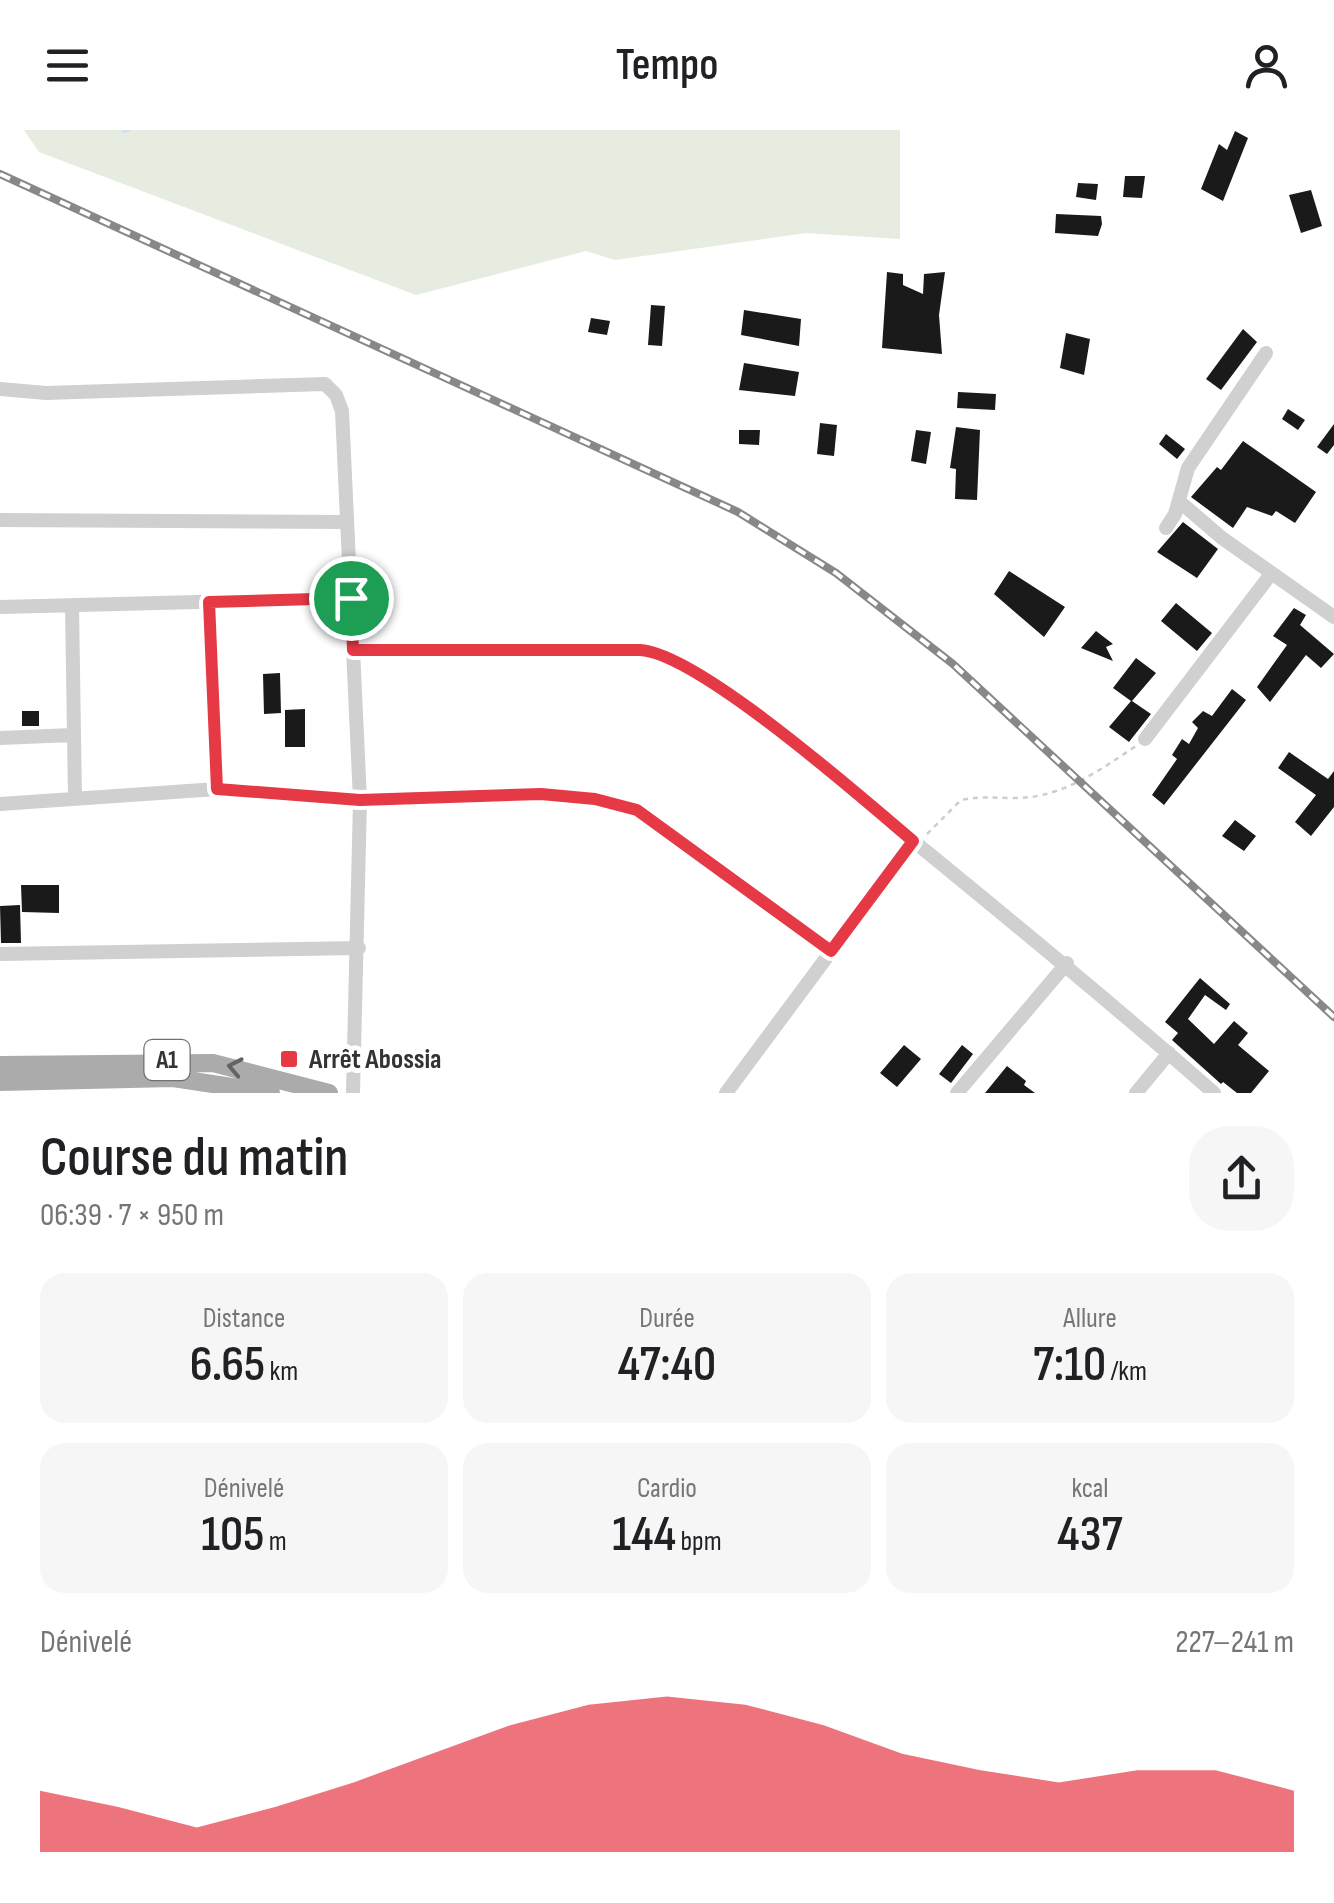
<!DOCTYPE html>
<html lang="fr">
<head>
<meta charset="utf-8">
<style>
  :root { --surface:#fff; --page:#f6f6f6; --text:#202124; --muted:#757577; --accent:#e63946 }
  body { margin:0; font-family:"Sofia Sans Condensed",sans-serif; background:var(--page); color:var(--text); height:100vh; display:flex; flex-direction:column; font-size:38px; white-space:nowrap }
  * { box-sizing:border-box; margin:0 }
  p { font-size:32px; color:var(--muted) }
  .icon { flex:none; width:55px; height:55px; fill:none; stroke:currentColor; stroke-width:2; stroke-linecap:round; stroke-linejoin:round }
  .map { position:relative; height:963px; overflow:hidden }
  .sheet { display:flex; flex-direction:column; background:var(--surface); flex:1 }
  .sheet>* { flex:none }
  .pin { position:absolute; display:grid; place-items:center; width:85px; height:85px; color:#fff; margin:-42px; border:5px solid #fff; border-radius:50%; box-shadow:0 2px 10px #0007 }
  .round { display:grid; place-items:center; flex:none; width:105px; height:105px; border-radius:40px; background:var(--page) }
  .summary { display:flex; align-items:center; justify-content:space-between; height:170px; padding:0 40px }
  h1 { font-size:55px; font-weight:600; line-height:75px }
  .metrics { display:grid; grid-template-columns:repeat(3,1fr); gap:15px; height:170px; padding:10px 40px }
  .metrics div { display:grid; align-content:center; border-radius:25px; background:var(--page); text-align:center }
  .metrics b { font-size:50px; font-weight:600 }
  .metrics small { font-size:28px; font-weight:400 }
  .metrics p { font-size:28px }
  .chart { height:280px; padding:20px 40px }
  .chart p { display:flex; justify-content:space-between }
  .chart svg { width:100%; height:180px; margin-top:10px; fill:var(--accent); opacity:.7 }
  header { display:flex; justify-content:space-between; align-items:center; height:130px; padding:0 40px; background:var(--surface); font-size:45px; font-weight:600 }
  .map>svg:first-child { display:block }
</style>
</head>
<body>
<header><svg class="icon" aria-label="menu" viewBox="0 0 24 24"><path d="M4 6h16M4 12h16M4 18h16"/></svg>Tempo<svg class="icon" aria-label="person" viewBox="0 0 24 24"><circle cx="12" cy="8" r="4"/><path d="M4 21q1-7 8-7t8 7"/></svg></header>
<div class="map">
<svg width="1334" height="963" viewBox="0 0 1334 963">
  <rect width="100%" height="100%" fill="#fff"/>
  <path fill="#e6ecdf" d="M24,0H900V109L806,103L615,130L586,121L416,165L39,22Z"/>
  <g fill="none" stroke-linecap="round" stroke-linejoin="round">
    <path stroke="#cfe2ee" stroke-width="4" d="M124,1L129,0"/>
  </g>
  <path fill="#1a1a1a" d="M1235,1L1248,8L1223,71L1201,59L1219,14L1227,20Z
    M1125,46H1145L1142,68L1123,67Z
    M1078,53L1098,54L1096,70L1076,67Z
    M1311,60L1322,96L1301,103L1289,65Z
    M1056,84L1101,86L1102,94L1098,106L1055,103Z
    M887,142L903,144V155L923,164L924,144L945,142L939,185L942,224L882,218Z
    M651,175L665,176L662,216L648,215Z
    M744,180L801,189L799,216L741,205Z
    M591,188L610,191L607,205L588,202Z
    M1243,199L1257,212L1221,260L1206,249Z
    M1066,203L1090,209L1084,245L1060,238Z
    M744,233L799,242L795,266L739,260Z
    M958,262L996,264L995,280L957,278Z
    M1288,279L1305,290L1298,300L1282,289Z
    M820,293L837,295L834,326L817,324Z
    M1334,294V315L1327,324L1317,317Z
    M956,297L980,300L977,370L955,369L956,339L950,338Z
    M739,300H760L759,315L739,314Z
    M916,300L931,302L926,334L911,331Z
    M1166,304L1185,319L1177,329L1159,314Z
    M1243,311L1316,362L1295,393L1276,381L1272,386L1247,377L1233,398L1191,367L1217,337L1221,340Z
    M1183,392L1218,419L1197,448L1157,422Z
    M1009,441L1065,477L1044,507L994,464Z
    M1176,473L1212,503L1197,521L1161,491Z
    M1294,478L1306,485L1300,495L1334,524L1321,538L1306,525L1270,572L1257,557L1287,515L1273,506Z
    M1096,501L1113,514L1106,517L1113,531L1081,518Z
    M1136,528L1156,543L1132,571L1151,584L1129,612L1109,597L1131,571L1113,558Z
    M280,543L281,583L264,584L263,544Z
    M1232,559L1246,570L1164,675L1152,665L1177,629L1172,625L1182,609L1189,614L1198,598L1192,592L1203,581L1212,586Z
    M305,579V617H285V580Z
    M22,581H39V596H22Z
    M1289,622L1328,649L1334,641V677L1311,706L1295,692L1316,665L1278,638Z
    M1235,690L1256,706L1244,721L1222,706Z
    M21,755H59V783L22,782Z
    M20,775L21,813H1L0,776Z
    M1200,848L1230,874L1226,880L1205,865L1188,889L1214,914L1234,891L1248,903L1238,915L1269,941L1251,963H1237L1223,952L1221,954L1172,910L1178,903L1165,892Z
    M904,915L921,929L897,957L880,943Z
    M962,915L973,924L951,953L939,944Z
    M1007,936L1026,951L1024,955L1035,963H985Z"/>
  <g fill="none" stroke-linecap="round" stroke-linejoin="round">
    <path stroke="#cdcdcd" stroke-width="2.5" stroke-dasharray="5 5" stroke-linecap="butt" d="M927,704L961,670C980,666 996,668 1015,668C1062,668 1098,641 1136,616"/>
    <path stroke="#d0d0d0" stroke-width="14" d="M0,259L46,263L325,254L336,265L342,281L360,670L353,963
      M1180,372L1222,408L1334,487
      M0,390L347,392
      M1166,398L1175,384L1188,338L1266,223
      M209,472L217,659
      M72,476L75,669
      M0,477L351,468
      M353,520L639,519C699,523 859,667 911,709C1014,793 1114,875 1214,963
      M0,608L73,605
      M1145,609L1271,444
      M0,674L217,659L360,670L541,664L595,669L637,681L831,821
      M0,824L359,818
      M726,963L913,711
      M957,963L1067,833
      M1136,963L1169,923"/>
    <path stroke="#ababab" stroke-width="18" d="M0,935L213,933L329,963
      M0,952L173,948L271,963"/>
    <defs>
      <path id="rail" d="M0,44L738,382L836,443L953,534L1334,887"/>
    </defs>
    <use href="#rail" stroke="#888" stroke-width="8"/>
    <use href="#rail" stroke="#fff" stroke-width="4" stroke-dasharray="11" stroke-linecap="butt"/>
  </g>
  <defs><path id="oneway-chevron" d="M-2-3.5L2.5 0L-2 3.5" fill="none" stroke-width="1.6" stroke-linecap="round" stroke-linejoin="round" transform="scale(2.5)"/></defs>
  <use stroke="#636363" href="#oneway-chevron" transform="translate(235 937) rotate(-169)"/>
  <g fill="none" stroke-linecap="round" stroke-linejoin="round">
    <defs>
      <path id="route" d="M351,468L353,520H640C698,523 862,668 913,711L831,821L637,680L595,669L541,664L360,670L217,659L209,472Z"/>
    </defs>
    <use href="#route" stroke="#fff" stroke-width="20"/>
    <use href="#route" stroke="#e63946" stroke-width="12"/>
  </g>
  <rect fill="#e63946" stroke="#fff" stroke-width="4" x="279" y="919" width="20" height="20" rx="5"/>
  <g text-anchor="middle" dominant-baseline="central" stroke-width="10" stroke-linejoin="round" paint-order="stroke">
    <rect fill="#fff" stroke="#707070" stroke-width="2.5" x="144.5" y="910" width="45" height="40" rx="8"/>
    <g font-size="25" font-weight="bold" fill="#333">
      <text x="167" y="930">A1</text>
    </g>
    <g font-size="28" font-weight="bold" fill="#333" stroke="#fff" text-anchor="start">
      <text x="309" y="929">Arrêt Abossia</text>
    </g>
  </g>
</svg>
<div class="pin" style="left:351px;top:468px;background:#1e9e55"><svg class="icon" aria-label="arrive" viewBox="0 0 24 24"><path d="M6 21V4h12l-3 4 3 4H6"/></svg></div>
</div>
<section class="sheet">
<div class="summary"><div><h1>Course du matin</h1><p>06:39 · 7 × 950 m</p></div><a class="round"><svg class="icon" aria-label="share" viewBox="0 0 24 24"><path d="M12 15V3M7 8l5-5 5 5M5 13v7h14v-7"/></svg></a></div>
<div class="metrics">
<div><p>Distance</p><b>6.65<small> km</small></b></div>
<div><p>Durée</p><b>47:40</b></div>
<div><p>Allure</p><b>7:10<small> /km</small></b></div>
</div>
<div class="metrics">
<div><p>Dénivelé</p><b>105<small> m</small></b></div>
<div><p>Cardio</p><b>144<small> bpm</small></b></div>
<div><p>kcal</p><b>437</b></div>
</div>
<div class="chart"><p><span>Dénivelé</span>227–241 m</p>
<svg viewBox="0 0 160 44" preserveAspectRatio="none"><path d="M0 44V29L10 33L20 38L30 33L40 27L50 20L60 13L70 8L80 6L90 8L100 13L110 20L120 24L130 27L140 24L150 24L160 29V44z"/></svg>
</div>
</section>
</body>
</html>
